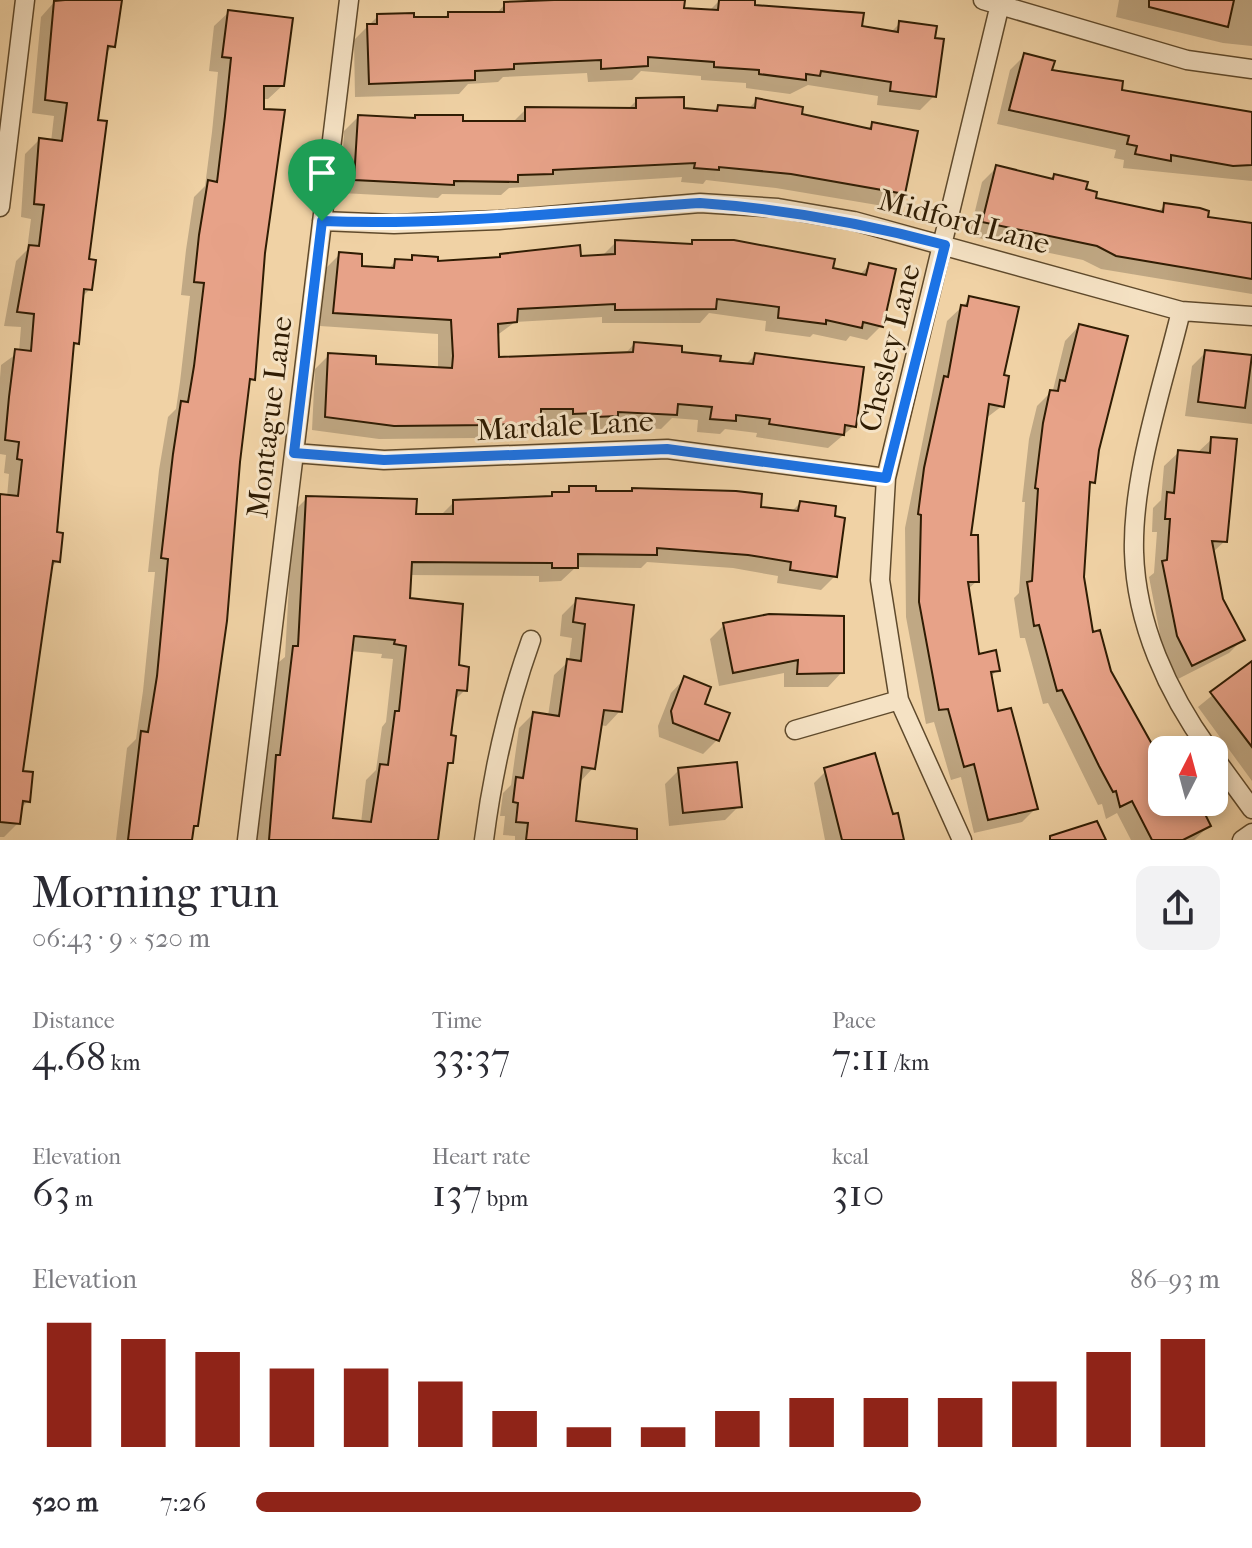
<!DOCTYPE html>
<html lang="en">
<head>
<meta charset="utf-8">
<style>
  :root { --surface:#fff; --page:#f2f2f3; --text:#2b2b33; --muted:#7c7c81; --accent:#8f2418 }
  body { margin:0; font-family:"IM FELL French Canon",serif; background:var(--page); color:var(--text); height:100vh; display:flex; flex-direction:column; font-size:30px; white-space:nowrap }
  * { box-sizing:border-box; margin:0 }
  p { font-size:26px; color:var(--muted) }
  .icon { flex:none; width:44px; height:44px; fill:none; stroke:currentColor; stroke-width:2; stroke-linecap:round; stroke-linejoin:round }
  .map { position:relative; height:840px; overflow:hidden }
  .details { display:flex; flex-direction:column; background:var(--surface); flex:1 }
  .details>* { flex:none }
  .needle { width:52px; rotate:6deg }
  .tools { position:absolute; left:1148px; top:736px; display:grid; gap:16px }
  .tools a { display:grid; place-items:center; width:80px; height:80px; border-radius:16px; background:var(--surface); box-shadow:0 4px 12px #0003; font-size:40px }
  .pin { position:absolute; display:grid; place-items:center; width:68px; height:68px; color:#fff; margin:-82px -34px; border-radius:50% 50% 50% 0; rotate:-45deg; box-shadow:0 0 8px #0007 }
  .pin .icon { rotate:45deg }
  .round { display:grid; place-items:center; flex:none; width:84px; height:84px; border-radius:16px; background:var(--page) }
  .head { display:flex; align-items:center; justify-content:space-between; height:136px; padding:0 32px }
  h1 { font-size:44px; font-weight:600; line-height:60px }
  .figures { display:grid; grid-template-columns:repeat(3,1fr); gap:12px; height:136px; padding:8px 32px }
  .figures div { display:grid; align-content:center }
  .figures b { font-size:40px; font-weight:600 }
  .figures small { font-size:22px; font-weight:400 }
  .figures p { font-size:22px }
  .chart { height:224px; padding:16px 32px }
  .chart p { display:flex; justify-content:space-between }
  .chart svg { width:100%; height:144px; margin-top:8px; stroke:var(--accent); stroke-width:6 }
  ul { padding:0 32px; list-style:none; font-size:26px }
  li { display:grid; grid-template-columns:128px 96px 1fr; align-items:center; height:60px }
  li i { height:20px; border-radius:10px; background:var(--accent) }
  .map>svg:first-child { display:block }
</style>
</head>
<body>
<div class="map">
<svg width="1252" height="840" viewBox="0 0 1252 840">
  <rect width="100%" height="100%" fill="#f0d2a5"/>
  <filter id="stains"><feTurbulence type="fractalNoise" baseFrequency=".0025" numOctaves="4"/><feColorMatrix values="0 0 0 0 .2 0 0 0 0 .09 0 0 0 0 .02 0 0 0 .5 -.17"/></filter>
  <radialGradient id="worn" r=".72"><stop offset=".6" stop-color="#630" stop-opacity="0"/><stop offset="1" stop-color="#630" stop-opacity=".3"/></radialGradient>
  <path fill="#0003" fill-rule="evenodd" d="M56,0H120L113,46L105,54L96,121L87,261L90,289L82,297L77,343L72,349L54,534L58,561L50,568L21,773L28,801L20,809L18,823L4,837H0V496L7,497L9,474L4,473L6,455L0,454V378L1,365L19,352L21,327L4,326L16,261L27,250L31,219L21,217L25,154L39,140L51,142L54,116L32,113L41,17Z
    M599,0H672L682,10L708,12L720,0L890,33L900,23L934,96L920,110L877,105L878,96L808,85L790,94L746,88V83L701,80V76L641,71L632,80L588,82L587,73L503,77L498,82L468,84L459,94L355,97L354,40L378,16L443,19L448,14H496L505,4Z
    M1119,0H1252V46L1223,43L1116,17Z
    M229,12L283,85L268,99H262L274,158L253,379L247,384L191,840H116L127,748L136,739L143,691L155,572H148L159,470L168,417L176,409L180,382L190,296L181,295L186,250L194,197L205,186L212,132L218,72L209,71L214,26Z
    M1024,56L1050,71L1120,91L1252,114V181L1123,168L1124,160L1114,158L1116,150L997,124L1010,70Z
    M637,100L713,113L718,107L747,110L757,100L800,116L866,130L873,124L903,193L889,207L776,188L706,180L703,184L681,182L682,177L509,188L501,195L442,194L438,198L341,193L344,131L358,117L512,123L526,109L627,110Z
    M996,168L1051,181L1055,177L1093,200L1157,213L1165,205L1206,218L1252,225V294L1101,269L1083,260L969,236L982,182Z
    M616,242L688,246L693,242L859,275L870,265L881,326L867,340L850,336L846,341L813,334L810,337L765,331L766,321L709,313L700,323H602V317L515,322L496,336L497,359L624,355L634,344L718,363L745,365L755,355L854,426L828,448L756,437L757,433L725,429L720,434L697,432L698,420L672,418L661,429L606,425L602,429L582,430V426L560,427V422H539L525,436L474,438L379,439L312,430L315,369L329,355L373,366L438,370V334L320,326L326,268L340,254L360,267L388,269L396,261L408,262L413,257L436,263L498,259L501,256L601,257Z
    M970,299L1001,376L1002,406L985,419L969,537L977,581L967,590L977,656L997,670L990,678L996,714L1036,808L1022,822L974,833L961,777L951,780L934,722L926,724L906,617L905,528L947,321Z
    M1079,326L1097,450L1093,482L1088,488L1082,577L1091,634L1159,760L1162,758V802H1197L1209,826L1194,840H1131L1117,813L1106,819L1102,804L1098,805L1048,703L1043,704L1025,638H1020L1014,598L1019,593L1025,502H1022L1029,439L1037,406L1053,390L1065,341Z
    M1206,352L1252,358V424L1185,416L1192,366Z
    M1212,439L1225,541L1212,553L1207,590L1243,639L1229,653L1178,679L1163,650L1149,577L1154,573L1157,532H1152L1153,508L1161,500L1164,466L1179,452L1197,453Z
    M570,488L791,512L800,503L835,576L821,590L777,583L778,576L733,568L647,562L641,568L576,567L561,581L539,582V576L410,575L408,600L457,667L465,690L454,701L451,762L445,768L437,840H257L279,662L285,657L293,512L307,498L413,516H440L454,502L549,498L564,494ZM351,651L382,654L381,658L393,659L386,722L382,727L376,770L366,780L361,823L331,820Z
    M577,600L620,711L606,726L600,725L593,768L579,783L574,823L623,840H515V836L503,835L505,816H500L503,793L511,785L519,728L533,714L548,716L554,675L569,661L572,638L560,636L562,615Z
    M724,625L842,672L828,687H784V673L719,686L710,639Z
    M1252,663V781L1198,707Z
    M685,678L702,705L717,740L703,754L659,737L658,726L671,693Z
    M828,769L902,840H825L814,783Z
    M679,770L739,806L725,820L669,826L665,784Z"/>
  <path fill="#e7a288" stroke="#2f1c03" stroke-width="2" fill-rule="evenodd" d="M65,0H122L115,47L108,46L98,120L107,121L89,259L96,260L92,290L84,289L79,344L74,343L57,532L63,533L60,562L53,561L23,771L33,772L30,802L23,801L20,824L0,822V494L18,496L22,460L17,459L19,442L5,440L9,397L15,349L31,351L34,314L17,312L29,245L39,246L44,205L34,204L39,138L62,141L67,103L45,100L54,1Z
    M554,0H685L684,8L718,10L719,0H755V5L864,13L862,26L898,32L899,21L937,26L935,38L944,39L936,97L890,91L891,82L821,71L820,76L806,74V80L759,74V70L714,67V62L648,57V66L601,69V60L514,64V69L475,71V80L369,84L367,24H377V14L414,13V17H448V12H504V2Z
    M1149,0H1234L1228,27L1149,7Z
    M228,10L293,18L284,86H264V109L285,110L265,253L255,380L250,379L240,462L227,621L198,826H194L192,840H128L141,731L148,732L157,676L168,559L161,558L173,454L181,401L188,402L194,366L204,283L194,282L199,235L208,180L217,182L225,116L231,58L222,57Z
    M1024,53L1055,61L1052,70L1123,81L1122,90L1252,112V165L1233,166L1171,155V161L1135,154L1137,146L1127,144L1129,136L1009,110Z
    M684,97V108L717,111L718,105L755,108L756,98L803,107L802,114L871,129L872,122L918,131L905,194L791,174L719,167V170L694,168L695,163L553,170V174L518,175V182L454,181V185L354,180L358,115L415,118V115H463V121H525V107L636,108V98Z
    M996,165L1053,179L1054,174L1088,182L1086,189L1097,192L1096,198L1163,212L1164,203L1200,208L1209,211L1208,217L1252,223V279L1116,256L1097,246L982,222Z
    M615,240L692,244V240H734L835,259L833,268L866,275L869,263L896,269L883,327L863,322L862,328L826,320V324L778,318L779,307L717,299L716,309L615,310V304L518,309L517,322L498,324L499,357L633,352L634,342L682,346V352L721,356L720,361L753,364L755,353L864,367L856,427L845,425L844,435L769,424L770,419L736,415V421L710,419L712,407L678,404L677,415L618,412V416L595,417V413L573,414V409H541V423L490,425L394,426L325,417L328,353L376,356V364L452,368L453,356L451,320L333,313L339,252L362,254V266L394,268L395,259L412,260V255L438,257V261L500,257V254L580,245L581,256L615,254Z
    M969,296L1019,307L1004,375L1009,376L1004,407L989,404L971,535H978L979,582H968L979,654L996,650L1000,671L991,672L998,711L1011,708L1038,809L988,820L974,764L964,767L948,709L939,710L919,602L921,515L918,514L924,468L944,376L948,377L961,305L967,306Z
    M1079,324L1128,336L1099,450L1095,483L1090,482L1084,577L1093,632L1100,630L1111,671L1162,762V802H1199L1211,826L1183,840H1152L1132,801L1120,807L1116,791L1113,792L1099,766L1062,690L1057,691L1039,625L1034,626L1027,582L1032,581L1038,489L1035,488L1043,423L1050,390L1058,391L1060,380L1065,381Z
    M1205,350L1252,355L1245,408L1198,402Z
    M1211,437L1237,439L1227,542L1212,541L1223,599L1245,640L1192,666L1177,636L1162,561L1167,560L1170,519H1165L1167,492L1174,493L1178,450L1210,453Z
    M569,486H596V491H632V488L736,491L762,494L761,507L798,511L800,501L836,506L835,516L845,518L837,577L790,570L791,562L748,555L657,548V555L578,554V568H552V563L412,562L410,598L463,604L459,665L469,667L467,691L457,690L451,735L456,736L453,763H448L438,840H269L276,755H280L293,646H298L306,496L417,499L416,514H453V500L552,496V492H569ZM354,636L395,640L394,644L406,646L399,711H395L388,765L380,764L371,822L333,818Z
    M576,598L634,605L622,712L604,710L595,769L582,767L576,821L637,829V840H526L528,823L516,822L518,803L513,802L516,777L523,778L533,712L559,716L567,659L581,661L585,624L573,622Z
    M769,614L844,616V673L797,674L798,660L733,673L723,623Z
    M1252,661V747L1210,692Z
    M684,676L711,687L705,704L730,713L719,741L673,723L671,711Z
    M875,753L893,814L898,813L904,840H842L824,768Z
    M737,762L742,807L683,813L678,768Z
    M1097,821L1106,840H1050V836Z"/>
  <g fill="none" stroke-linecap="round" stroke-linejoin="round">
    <defs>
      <path id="minor" d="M983,0L1187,60L1252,69
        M0,207L25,0
        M322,221L394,224L499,220L700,203L778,208L854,221L1181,311L1252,316
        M1181,311C1163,386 1132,475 1134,552C1136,624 1168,693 1209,750
        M294,453L384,460L667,449L886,478
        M795,730L899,700
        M1214,757L1252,809
        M247,840L349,0
        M484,840C493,770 507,707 531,640
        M962,840L899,700L880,580L886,478L1001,0
        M1242,840L1252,833"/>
    </defs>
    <use href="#minor" stroke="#5f4a2c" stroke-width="21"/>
    <use href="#minor" stroke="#f5e2c4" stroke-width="18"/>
  </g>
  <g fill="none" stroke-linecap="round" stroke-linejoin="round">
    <defs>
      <path id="route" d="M700,203C785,209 863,223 945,245L886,478L667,449L384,460L294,453L322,221C449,226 574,211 700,203Z"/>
    </defs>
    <use href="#route" stroke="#fff" stroke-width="16"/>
    <use href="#route" stroke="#1a73e8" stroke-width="10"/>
  </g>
  <g text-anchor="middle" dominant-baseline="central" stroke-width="6" stroke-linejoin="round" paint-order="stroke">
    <g font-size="30" fill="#2f1c03" stroke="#f5e2c4">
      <text transform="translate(964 222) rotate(15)">Midford Lane</text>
      <text transform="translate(890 348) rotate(-76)">Chesley Lane</text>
      <text transform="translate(270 417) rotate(-83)">Montague Lane</text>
      <text transform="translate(565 426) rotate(-3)">Mardale Lane</text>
    </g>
  </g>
  <rect width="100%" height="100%" filter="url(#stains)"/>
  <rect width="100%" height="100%" fill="url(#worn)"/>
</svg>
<div class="tools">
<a><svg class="needle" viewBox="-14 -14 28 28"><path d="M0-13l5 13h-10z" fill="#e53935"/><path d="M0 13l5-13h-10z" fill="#7c7c81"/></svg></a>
</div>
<div class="pin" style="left:322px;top:221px;background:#1e9e55"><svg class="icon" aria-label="arrive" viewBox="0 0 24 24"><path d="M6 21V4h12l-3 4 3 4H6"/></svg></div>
</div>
<section class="details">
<div class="head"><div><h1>Morning run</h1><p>06:43 · 9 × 520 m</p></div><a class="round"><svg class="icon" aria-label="share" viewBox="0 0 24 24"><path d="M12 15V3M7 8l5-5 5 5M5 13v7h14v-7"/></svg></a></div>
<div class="figures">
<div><p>Distance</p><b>4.68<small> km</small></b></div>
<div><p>Time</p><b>33:37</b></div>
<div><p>Pace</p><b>7:11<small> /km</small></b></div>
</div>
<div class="figures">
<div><p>Elevation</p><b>63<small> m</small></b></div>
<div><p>Heart rate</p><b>137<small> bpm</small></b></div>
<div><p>kcal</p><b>310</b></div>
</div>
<div class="chart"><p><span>Elevation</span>86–93 m</p>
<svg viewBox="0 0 160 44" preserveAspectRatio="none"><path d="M5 44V6M15 44V11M25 44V15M35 44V20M45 44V20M55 44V24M65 44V33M75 44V38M85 44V38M95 44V33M105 44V29M115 44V29M125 44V29M135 44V24M145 44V15M155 44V11"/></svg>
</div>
<ul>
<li><b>520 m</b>7:26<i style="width:69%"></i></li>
</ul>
</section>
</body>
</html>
